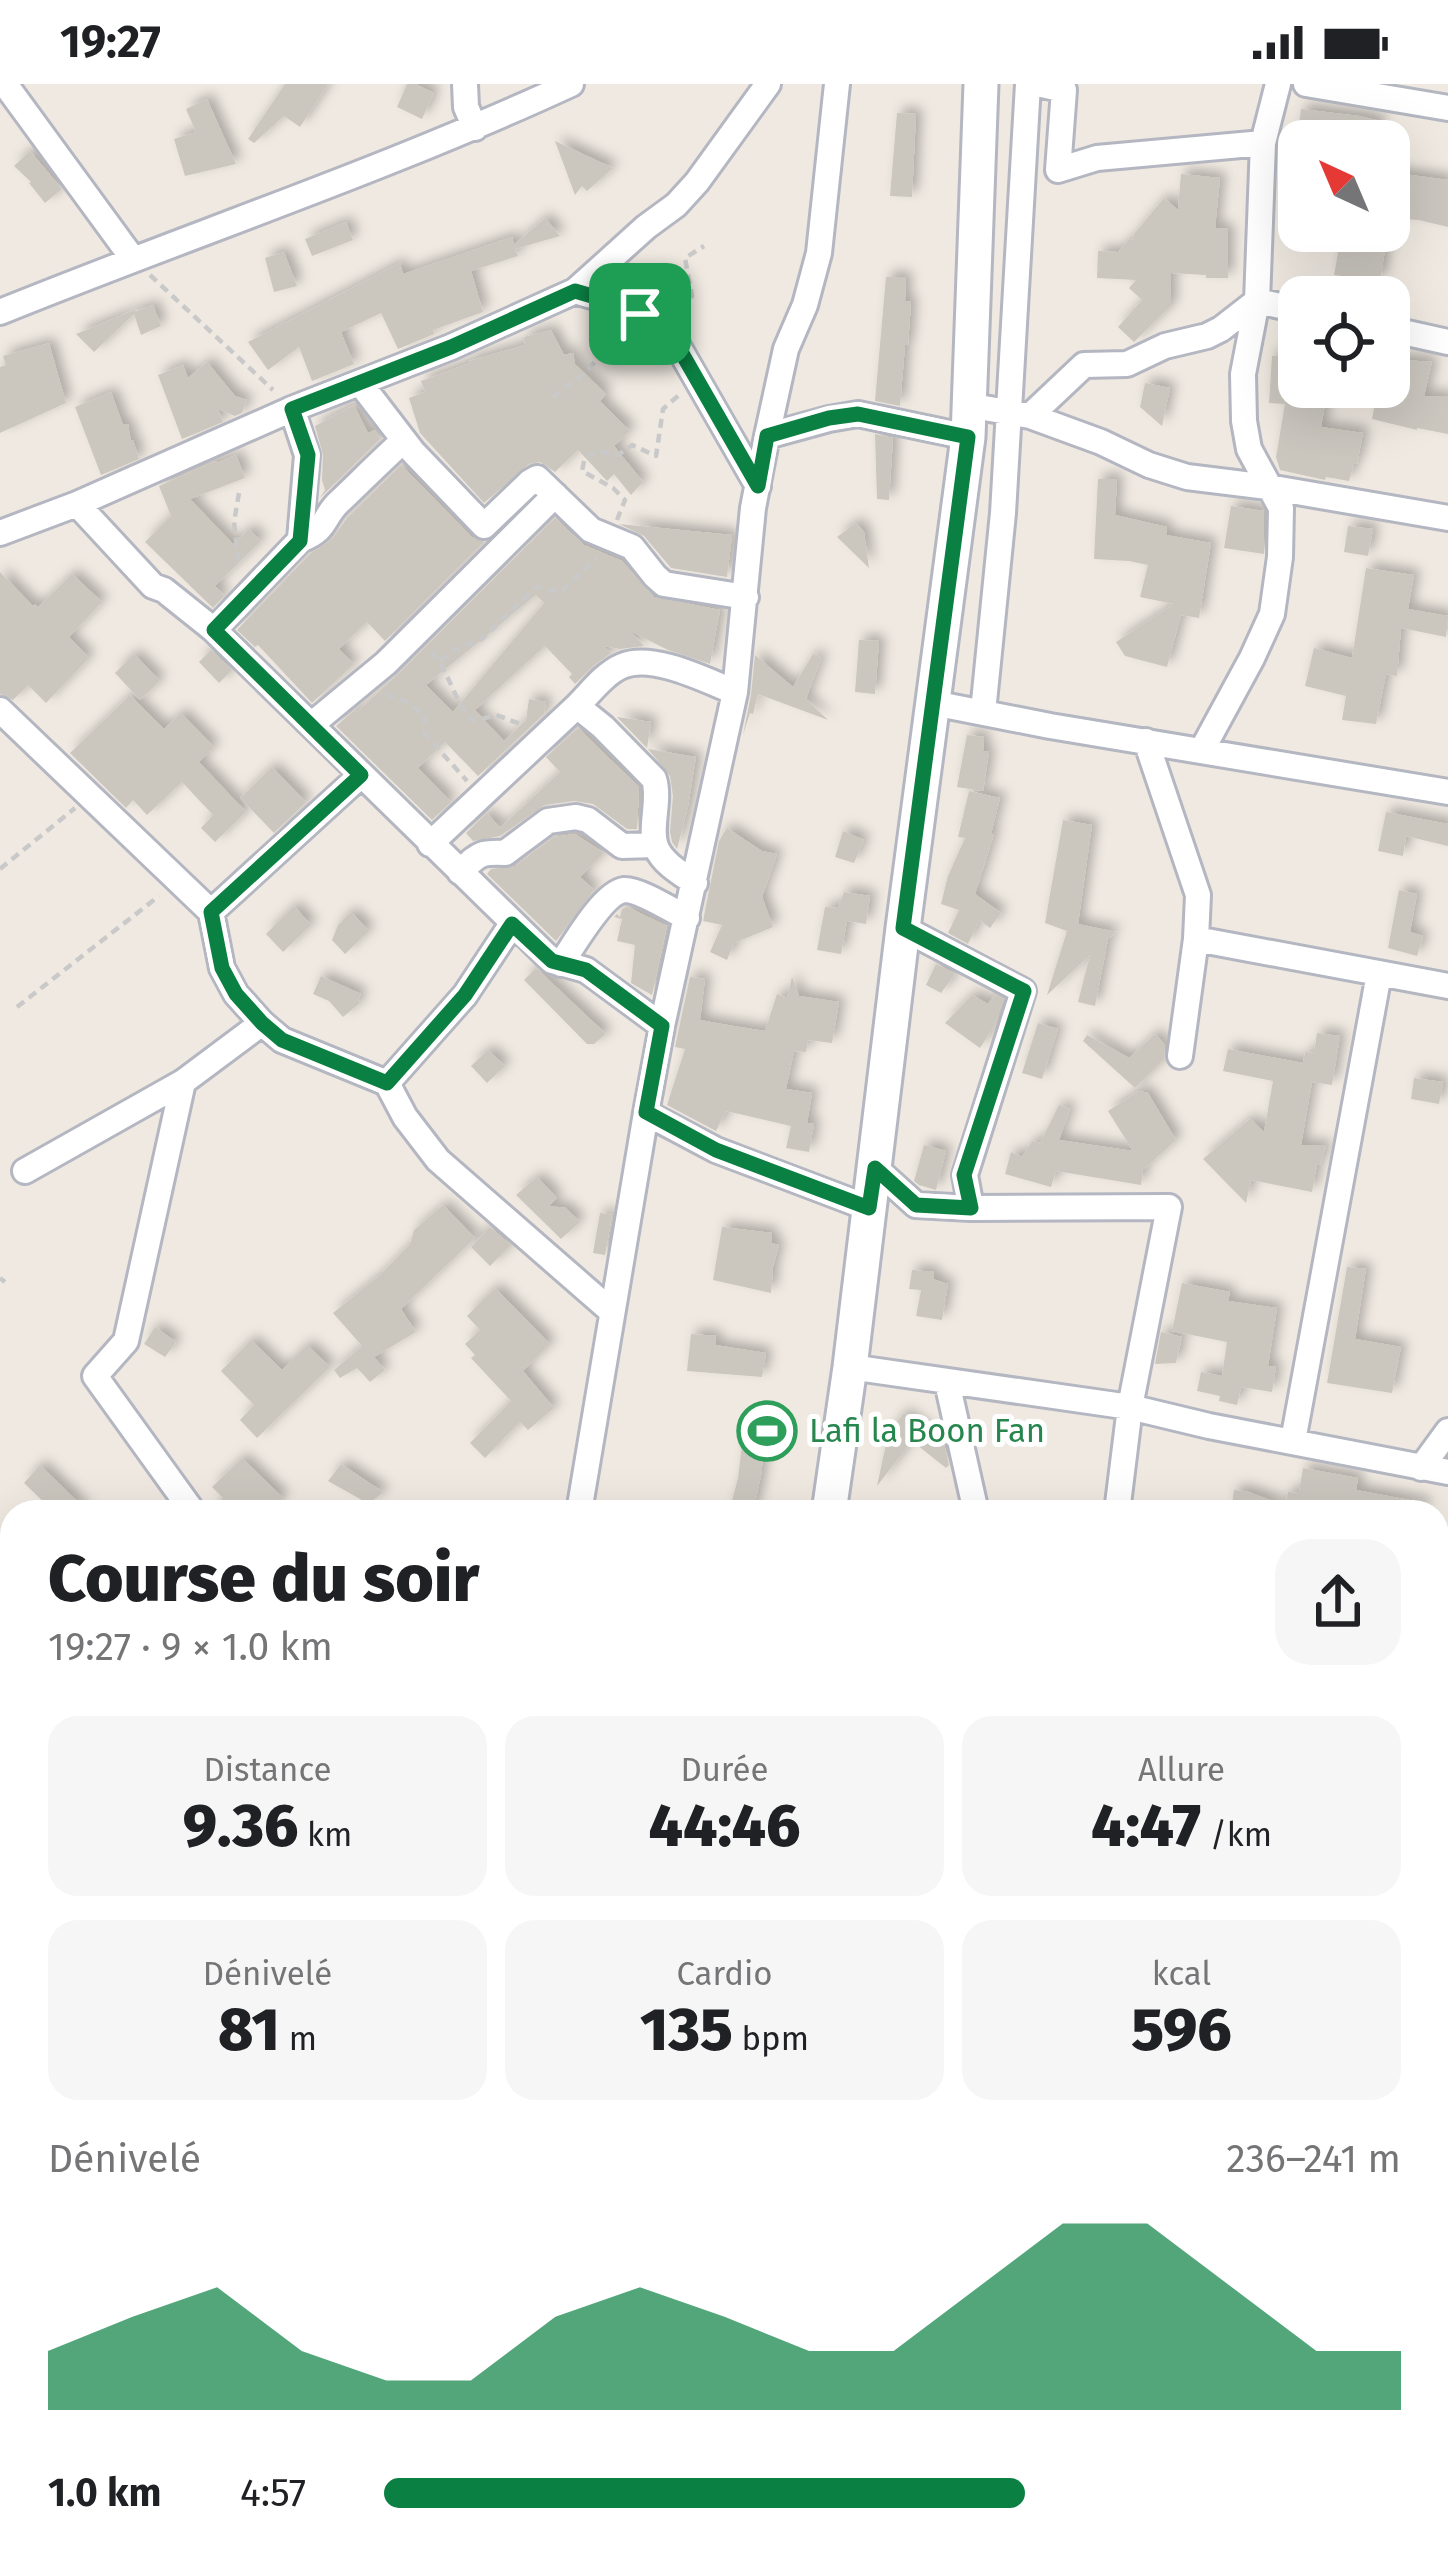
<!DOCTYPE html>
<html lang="fr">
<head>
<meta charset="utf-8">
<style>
  :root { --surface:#fff; --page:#f6f6f6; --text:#202124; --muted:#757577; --accent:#0b8043 }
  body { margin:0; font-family:"Fira Sans",sans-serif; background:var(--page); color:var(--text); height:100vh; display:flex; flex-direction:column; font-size:45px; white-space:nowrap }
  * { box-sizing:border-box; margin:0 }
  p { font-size:39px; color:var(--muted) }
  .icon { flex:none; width:66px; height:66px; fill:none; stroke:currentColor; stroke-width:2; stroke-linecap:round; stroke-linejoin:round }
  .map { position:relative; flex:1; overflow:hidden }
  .side { position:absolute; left:0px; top:1416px; width:1449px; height:1065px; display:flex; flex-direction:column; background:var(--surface); border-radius:36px 36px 0 0; box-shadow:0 12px 48px #0002 }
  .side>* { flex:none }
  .needle { width:78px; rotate:316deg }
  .controls { position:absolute; left:1278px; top:36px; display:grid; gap:24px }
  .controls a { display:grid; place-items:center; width:132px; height:132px; border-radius:24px; background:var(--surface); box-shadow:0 12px 48px #0002; font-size:60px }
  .pin { position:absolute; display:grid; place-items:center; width:102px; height:102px; color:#fff; margin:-51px; border-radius:24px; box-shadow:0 6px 18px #0006 }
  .round { display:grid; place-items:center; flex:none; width:126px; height:126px; border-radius:36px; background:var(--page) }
  .head { display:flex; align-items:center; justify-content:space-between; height:204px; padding:0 48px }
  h1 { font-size:66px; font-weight:800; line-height:90px }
  .stats { display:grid; grid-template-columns:repeat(3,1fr); gap:18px; height:204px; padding:12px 48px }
  .stats div { display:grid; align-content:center; border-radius:30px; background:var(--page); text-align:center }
  .stats b { font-size:60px; font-weight:800 }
  .stats small { font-size:33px; font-weight:400 }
  .stats p { font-size:33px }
  .chart { height:336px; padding:24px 48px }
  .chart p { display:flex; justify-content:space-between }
  .chart svg { width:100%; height:216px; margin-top:12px; fill:var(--accent); opacity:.7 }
  ul { padding:0 48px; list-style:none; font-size:39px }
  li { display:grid; grid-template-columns:192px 144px 1fr; align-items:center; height:90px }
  li i { height:30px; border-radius:15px; background:var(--accent) }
  .status { display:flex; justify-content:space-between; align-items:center; height:84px; padding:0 60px; background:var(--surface); direction:ltr }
  .status svg { height:33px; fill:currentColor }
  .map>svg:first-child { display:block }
</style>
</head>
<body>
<div class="status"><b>19:27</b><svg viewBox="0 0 49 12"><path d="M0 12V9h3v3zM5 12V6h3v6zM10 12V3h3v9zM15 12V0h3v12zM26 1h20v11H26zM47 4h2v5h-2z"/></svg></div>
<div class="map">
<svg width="1448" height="2479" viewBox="0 0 1448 2479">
  <defs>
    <filter id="shadow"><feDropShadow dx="6" dy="-6" stdDeviation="6" flood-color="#0004"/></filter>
  </defs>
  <rect width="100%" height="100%" fill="#efe9e1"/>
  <path fill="#cbc7bf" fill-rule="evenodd" filter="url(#shadow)" d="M285,0H328L300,43L284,32L254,59L248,55Z
    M407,0H415L434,9L422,35L397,23Z
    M207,15L236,80L185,92L174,55L196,48L186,25Z
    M1301,25L1359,32L1381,37L1375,57H1297Z
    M897,29L916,30L912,113L890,112Z
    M555,57L613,84L587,107L582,102L575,111Z
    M30,67L62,105L45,119L29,99L31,98L14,82Z
    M1389,88L1448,96V143L1419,136L1389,134Z
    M1181,90L1220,94L1215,144L1228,145V194H1206V191L1171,189V222L1134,258L1118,243L1142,216L1129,204L1136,196L1097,194L1098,167L1118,168L1129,155L1133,156L1134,150L1164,114L1178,126Z
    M545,134L560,152L515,165L518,172L471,187L483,228L433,246L434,250L398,265L381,229L341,248L354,280L312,297L299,263L268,286L248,258L400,179L403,190L512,153L514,161Z
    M346,138L353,156L312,172L305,155Z
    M1342,147H1388L1380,197L1334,191Z
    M284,168L297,202L274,208L265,174Z
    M886,193H906L905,217L911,218L908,261H905L900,322L875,317Z
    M153,221L161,242L141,251L134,230L94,268L76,250L137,225L135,228Z
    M551,246L564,271L573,269L575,280L606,310L600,317L630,347L614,362L643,398L631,411L614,390L607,397L578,366L555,388L540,378L529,380L484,419L420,349L409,314L425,308L421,297L470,279L469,277L525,261L524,253Z
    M49,259L66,319L0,349V283L6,281L3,272Z
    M1272,272H1299V303H1328L1321,343L1363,349L1357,380H1354L1349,397L1326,393L1325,396L1280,386L1276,373L1285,320L1269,319Z
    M1389,275L1432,278L1424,312H1448V350L1417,344V346L1372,335L1378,303H1389Z
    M207,278L235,312L247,316L242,329L235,332L218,325L223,338L182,355L158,291L183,281L188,294Z
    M1145,299L1170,304L1162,342L1140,323Z
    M111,308L123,341L128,340L131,357L133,356L139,375L101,391L75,323Z
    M354,321L368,349L375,346L380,355L320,414L325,406L322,396L323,371L315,342Z
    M875,350L893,354L889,416L877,415Z
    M236,371L245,394L190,415L233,460L249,445L261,457L215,502L224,512L213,524L145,458L171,432L159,402L216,377L217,379Z
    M401,381L472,453L484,458L385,557L367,538L339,565L354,580L312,619L258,561L255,563L237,546L310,470L332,455L347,434Z
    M1098,395H1117L1115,431L1167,443L1166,451L1211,459L1199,534L1181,531L1167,583L1125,572L1116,558L1174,520L1140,513L1148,481L1129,477L1094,475Z
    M1231,422L1264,427V470L1224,464Z
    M555,434L584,461L622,477L654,513L720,526L710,580L668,566L630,547L644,562L620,565L604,562L611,569L593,582L575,600L569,593L572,590L545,562L475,626L504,657L526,636L529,615L546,618L544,630L478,692L445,658L418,684L451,718L432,736L336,642L355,626L357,628L397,591ZM536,511L544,519L453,628L426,601Z
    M856,439L864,448L869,484L837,453Z
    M619,440L732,451L727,493L671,484L644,452Z
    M1348,442L1373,445L1368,472L1344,468Z
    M1366,484L1414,491L1408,525L1448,532L1446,553L1401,544L1397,592L1386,590L1376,640L1342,636L1346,612L1305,602L1314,564L1352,574Z
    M0,488L33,522L35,520L38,523L72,490L102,518L69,553L89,574L46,619L28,601L13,616L0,610Z
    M859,556L879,557L875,610L855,608Z
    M211,566L232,586L219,599L199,578Z
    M134,570L160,597L140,616L115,589Z
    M813,570L821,574L806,615L828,636L758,610L753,630L750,629L743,651L751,611L755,571L793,603Z
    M130,611L164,645L181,629L214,663L199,678L246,728L215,758L201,744L213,731L182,698L147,731L133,716L126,724L70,669Z
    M617,633L651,638L647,664Z
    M578,644L639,703L637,745H627L593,720L574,717L545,721L500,752L473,757L466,749L487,729L500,744L560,688L546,673Z
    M967,651L984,653L983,667L989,668L983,707L957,703Z
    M648,665L696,673L688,722L677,765L672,758L670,748L673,712L670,692Z
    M272,683L306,718L274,749L240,714Z
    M969,707L1000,714L991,750H994L975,810L1001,829L990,844L979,836L968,860L948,849L959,826L941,820L948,792L965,754L958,753Z
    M1386,728L1448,740V762L1406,752L1403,772L1378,767Z
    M1063,736L1092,741L1078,840L1116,848L1108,855L1095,922L1078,918L1090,871L1047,911L1067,847L1045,839Z
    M727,744L762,767L777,770L762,813L773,843L734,859L727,876L710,868L722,841L703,837L719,757Z
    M843,747L864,756L854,779L835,773Z
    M575,750L604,769L580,793L594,806L556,857L487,790L491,785L515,782L554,753Z
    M1399,806L1417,810L1410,848L1423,852L1417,872L1388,864Z
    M844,808L870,812L866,840L847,837L841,870L817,866L825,823L838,824Z
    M294,822L311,841L283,868L266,850Z
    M627,823L667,842L652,911L631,899L635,861L617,857L622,835L614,833L617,830L620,833L622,825Z
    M351,828L369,847L345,870L332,856L338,841Z
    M936,880L955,890L941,909L926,901Z
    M536,884L606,950L594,960H587L524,896Z
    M321,892L361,910L358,916L360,919L343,933L329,917L313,910Z
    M690,893L705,895L700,936L733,942L765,947L777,910L787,914L792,893L799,912L839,918L832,959L808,956L806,968L794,967L786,1005L812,1009L807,1039L814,1040L809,1068L786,1064L791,1042L726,1027L716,1047L667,1021L685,965L675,963Z
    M972,911L988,920L995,911L1003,915L995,941L980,964L945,939Z
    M1038,939L1058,945L1042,995L1022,989Z
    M1317,949L1340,952L1332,1001L1312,998L1301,1061H1326L1320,1081L1317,1080L1312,1108L1251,1096L1246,1119L1203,1075L1250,1035L1264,1048L1273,997L1223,987L1228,965L1303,979L1305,968L1314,969Z
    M1155,950L1165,961L1164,975L1135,1004L1083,957L1087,951L1129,974Z
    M488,966L505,982L487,999L471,982Z
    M1414,994L1443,998L1439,1020L1411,1015Z
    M1139,1007L1148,1009L1176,1056L1143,1086L1141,1101L1056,1087L1051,1103L1005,1090L1011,1068L1022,1073L1032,1057L1040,1059L1059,1021L1070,1025L1059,1056L1133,1067L1108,1027Z
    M924,1061L946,1067L936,1106L919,1101L914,1097Z
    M537,1093L557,1114L549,1122L566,1124L580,1138L561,1155L516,1111Z
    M443,1121L475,1154L401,1225L416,1248L374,1273L385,1286L370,1298L357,1284L340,1294L334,1286L362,1262L333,1229L380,1191L410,1160L414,1146Z
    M600,1129L612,1131L605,1171L593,1169Z
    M490,1143L511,1161L490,1182L471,1163Z
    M722,1143L772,1149L771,1159L779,1161L773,1183L771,1209L713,1196Z
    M1347,1183L1366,1185L1355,1255L1401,1263L1392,1309L1327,1299Z
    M912,1186L934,1188L933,1195L948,1200L942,1236L916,1232L921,1206L909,1205Z
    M1182,1199L1230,1208L1228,1217L1277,1224L1268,1282L1276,1283L1272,1308L1241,1303L1237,1321L1219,1317L1220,1312L1197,1307L1201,1288L1222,1292L1227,1258L1172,1247Z
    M495,1204L550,1260L523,1287L554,1324L528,1346L520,1338L485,1374L470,1359L511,1317L471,1274L475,1271L465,1260L480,1246L467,1232Z
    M155,1243L176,1258L165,1273L144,1260Z
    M1161,1248L1182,1253L1176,1279L1155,1280Z
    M691,1250L716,1252L715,1261L766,1269L762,1293L687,1287Z
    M251,1256L282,1286L307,1261L330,1283L257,1354L240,1336L254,1321L221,1287Z
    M904,1329L944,1360L949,1381L946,1384L912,1357L877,1402L886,1360L882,1357Z
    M744,1344L766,1347L761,1391L753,1428H729L738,1394Z
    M242,1374L283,1414L270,1428H210L223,1414L212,1403Z
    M341,1380L383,1408L369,1420L328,1397Z
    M40,1381L88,1428H54L24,1399Z
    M1303,1384L1358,1394L1356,1406L1425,1419L1424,1428H1231L1234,1406L1249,1408L1285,1422L1288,1408L1299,1409Z"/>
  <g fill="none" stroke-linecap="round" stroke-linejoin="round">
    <defs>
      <path id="street" d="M5,0L133,175
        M465,0L466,23L475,44
        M1038,0L1064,6L1058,86L1097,74L1263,59
        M1306,0L1448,24
        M575,207L646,143L676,121L697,98L768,0
        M0,228C190,151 385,86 571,0
        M1389,245L1448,258
        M360,299L413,368L484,442L530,398L537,394L591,446L632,463L655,492L664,500L746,513
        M967,321L1030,332L1101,358L1149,381L1187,393L1268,403L1448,434
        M1030,332L1084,281L1127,280L1165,262L1207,252L1221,245L1257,217L1299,226
        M767,352L829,335L858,330L968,353
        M77,420L153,502L164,506L214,546L546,871L552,876L586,886L662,942L646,1029L716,1066L869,1124
        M0,449L77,420L292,325L451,263L575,207L617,219L668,245L758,402
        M300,456C329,445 322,433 340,417C361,397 382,376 404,356
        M214,546L300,456L307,371L292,325
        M933,619L1050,642L1448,708
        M577,622C590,609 605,589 622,582C653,569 705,596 735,608
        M0,626L211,828L222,884L236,910L262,939L282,956L387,999L405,1033L438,1076L611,1227
        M983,628L1003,429L1028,0
        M311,641L386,579L555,411
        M1146,657L1198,811L1196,855L1448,902
        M1202,666L1252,574L1272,530L1280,473L1281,424L1249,365L1244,337L1243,290L1257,217L1263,59L1278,0
        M430,760L577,622L603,643L654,695C661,717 648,745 657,765C664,780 682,790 695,799
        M460,788C479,770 479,768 505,769L548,737L576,733L588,736L622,762L655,761
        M211,828L361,691
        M903,844L1023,907L965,1091L971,1124
        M561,880C573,862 603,809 624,806C639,805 673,827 687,834
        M662,942L735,608L753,424L767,352L786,265L805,221L819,169L837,0
        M1180,972L1196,855
        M183,998L126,1257L95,1292L193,1428
        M387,999L465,911L512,840
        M875,1084L916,1121L971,1124L1169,1123L1130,1323L1117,1428
        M25,1087L183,998L262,939
        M850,1283L1130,1323L1209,1342L1448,1388
        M947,1298L976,1428
        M1293,1357L1379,890
        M1421,1384L1448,1347
        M579,1428L646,1029
        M1437,1584L1448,1589
        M1437,1683L1448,1693
        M0,1878L12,1893
        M1437,1936L1448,1946
        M1437,2121L1448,2117
        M0,2181L12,2199
        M1437,2231L1448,2229
        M1437,2312L1448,2303
        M0,2416L12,2415
        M869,2469L877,2479
        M1033,2469L1036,2479
        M287,2479L301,2469
        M413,2479L415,2469
        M1252,2479L1260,2469"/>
      <path id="secondary" d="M829,1428L850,1283L903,844L968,353L981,0
        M604,2479L606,2469"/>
    </defs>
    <use href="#street" stroke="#b4b7c1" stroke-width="30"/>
    <use href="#secondary" stroke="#b4b7c1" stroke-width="39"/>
    <path stroke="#c9c9c9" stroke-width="4.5" stroke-dasharray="9 6" stroke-linecap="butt" d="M150,191L273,306
      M682,226L692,212L685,174L704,162
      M553,313L584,290L623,247
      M239,409L234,438L239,483
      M617,436L625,416L613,404L582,387L585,373L598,367L618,371L632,361L656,372L663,325L679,311
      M431,568C451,588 453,619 474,637L496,631L526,642
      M440,577L456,565L482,555L535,504L542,503L561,508L597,473
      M386,610L407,618L425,632V650L467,697
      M0,785L75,724
      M17,923L159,812
      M0,1194L5,1198
      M0,1564L12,1560"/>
    <use href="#street" stroke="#fff" stroke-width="24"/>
    <use href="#secondary" stroke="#fff" stroke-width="33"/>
  </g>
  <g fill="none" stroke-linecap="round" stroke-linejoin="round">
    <defs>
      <path id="route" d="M575,207L616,219L668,245L758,402L767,352L829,334L858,330L968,353L903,844L1024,907L964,1091L971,1124L916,1121L875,1084L869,1124L716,1066L646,1028L662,942L586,886L552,877L512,840L465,911L387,999L282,956L262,939L236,910L222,884L211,828L361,691L214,546L300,457L308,371L292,325L451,263Z"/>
    </defs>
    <use href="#route" stroke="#fff" stroke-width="24"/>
    <use href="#route" stroke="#0b8043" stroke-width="15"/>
  </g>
  <defs>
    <symbol id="stadium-ring" viewBox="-11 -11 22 22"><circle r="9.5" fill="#fff" stroke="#2e9e5b" stroke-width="1.5"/><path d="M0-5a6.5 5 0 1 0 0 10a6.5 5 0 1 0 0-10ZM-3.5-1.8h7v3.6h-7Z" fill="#2e9e5b"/></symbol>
  </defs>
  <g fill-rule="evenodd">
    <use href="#stadium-ring" x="734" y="1314" width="66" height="66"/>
  </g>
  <g text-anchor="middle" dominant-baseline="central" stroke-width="10" stroke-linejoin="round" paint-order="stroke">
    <g font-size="33" fill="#27864d" stroke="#fff" text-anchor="start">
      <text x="809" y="1347">Lafi la Boon Fan</text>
    </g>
  </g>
</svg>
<div class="controls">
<a><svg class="needle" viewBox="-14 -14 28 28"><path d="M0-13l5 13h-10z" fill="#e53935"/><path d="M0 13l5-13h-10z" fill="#757577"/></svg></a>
<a><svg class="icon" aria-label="locate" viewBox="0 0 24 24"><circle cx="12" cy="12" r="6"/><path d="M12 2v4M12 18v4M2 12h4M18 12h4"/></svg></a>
</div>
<div class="pin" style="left:640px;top:230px;background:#1e9e55"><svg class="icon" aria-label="arrive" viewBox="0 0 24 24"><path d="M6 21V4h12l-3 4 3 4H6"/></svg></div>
<section class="side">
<div class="head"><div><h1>Course du soir</h1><p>19:27 · 9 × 1.0 km</p></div><a class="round"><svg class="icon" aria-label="share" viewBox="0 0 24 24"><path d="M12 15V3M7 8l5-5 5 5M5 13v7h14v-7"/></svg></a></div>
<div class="stats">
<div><p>Distance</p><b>9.36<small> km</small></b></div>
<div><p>Durée</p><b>44:46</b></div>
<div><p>Allure</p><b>4:47<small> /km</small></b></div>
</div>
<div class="stats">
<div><p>Dénivelé</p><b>81<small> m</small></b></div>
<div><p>Cardio</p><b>135<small> bpm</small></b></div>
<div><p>kcal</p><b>596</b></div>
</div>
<div class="chart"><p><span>Dénivelé</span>236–241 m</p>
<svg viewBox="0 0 160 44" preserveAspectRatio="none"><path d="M0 44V32L10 25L20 19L30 32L40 38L50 38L60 25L70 19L80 25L90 32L100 32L110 19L120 6L130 6L140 19L150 32L160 32V44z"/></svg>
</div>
<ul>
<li><b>1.0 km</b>4:57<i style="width:63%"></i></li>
</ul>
</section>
</div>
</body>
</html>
